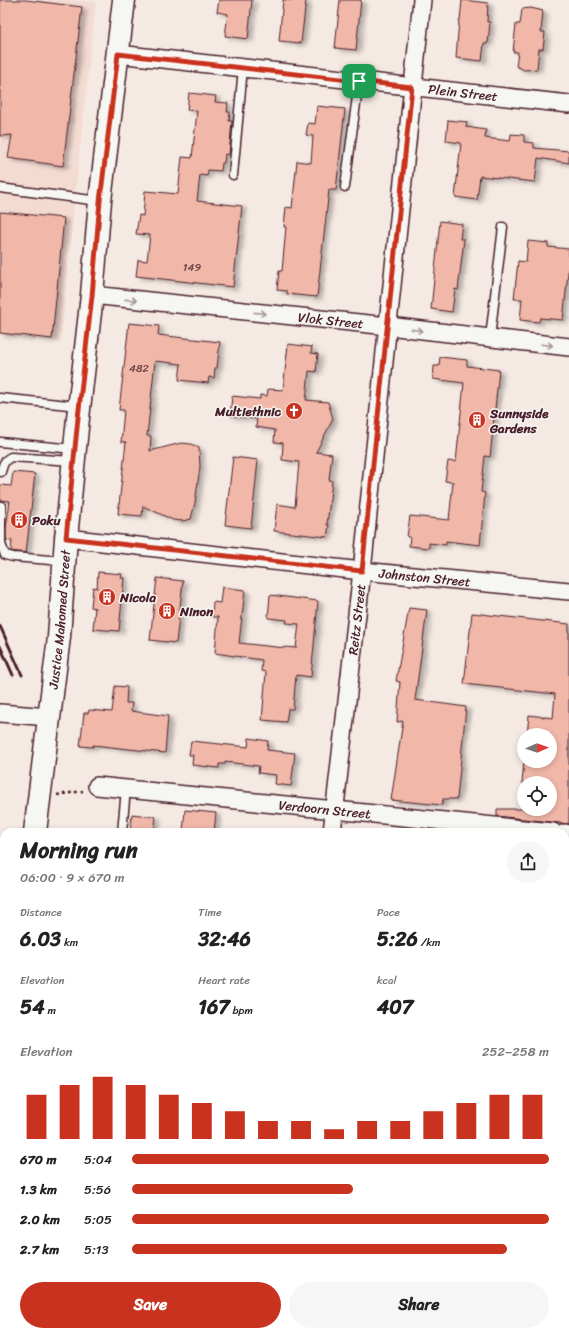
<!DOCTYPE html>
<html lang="en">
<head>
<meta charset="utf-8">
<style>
  :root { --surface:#fff; --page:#f6f6f6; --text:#222; --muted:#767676; --accent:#c8321e }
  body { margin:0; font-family:Sriracha,sans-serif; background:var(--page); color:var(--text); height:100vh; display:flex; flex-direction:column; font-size:15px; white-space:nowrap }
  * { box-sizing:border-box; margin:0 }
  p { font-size:13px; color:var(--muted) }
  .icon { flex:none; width:22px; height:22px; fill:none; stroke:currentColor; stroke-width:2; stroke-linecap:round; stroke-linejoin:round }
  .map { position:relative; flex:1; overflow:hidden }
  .sheet { position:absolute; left:0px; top:828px; width:569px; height:508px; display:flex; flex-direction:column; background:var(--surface); border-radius:12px 12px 0 0; box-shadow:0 2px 6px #0003 }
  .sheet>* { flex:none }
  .needle { width:26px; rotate:88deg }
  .controls { position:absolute; left:517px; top:728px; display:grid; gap:8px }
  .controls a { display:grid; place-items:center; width:40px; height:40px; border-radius:50%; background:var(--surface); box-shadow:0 2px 6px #0003; font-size:20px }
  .pin { position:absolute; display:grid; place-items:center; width:34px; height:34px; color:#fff; margin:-17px; border-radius:8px; box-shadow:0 2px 6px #0006 }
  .round { display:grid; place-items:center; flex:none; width:42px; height:42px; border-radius:21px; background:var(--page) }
  .headline { display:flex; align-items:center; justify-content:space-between; height:68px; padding:0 20px }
  h1 { font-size:22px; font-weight:800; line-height:30px }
  .figures { display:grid; grid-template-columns:repeat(3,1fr); gap:6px; height:68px; padding:4px 20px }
  .figures div { display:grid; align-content:center }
  .figures b { font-size:20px; font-weight:800 }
  .figures small { font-size:11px; font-weight:400 }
  .figures p { font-size:11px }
  .chart { height:112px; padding:8px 20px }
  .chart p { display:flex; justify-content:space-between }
  .chart svg { width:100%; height:72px; margin-top:4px; stroke:var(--accent); stroke-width:6 }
  .button { display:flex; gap:8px; margin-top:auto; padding:8px 20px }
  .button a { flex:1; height:46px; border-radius:24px; background:var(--accent); color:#fff; font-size:16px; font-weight:800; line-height:46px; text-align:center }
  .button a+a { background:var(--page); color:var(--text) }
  ul { padding:0 20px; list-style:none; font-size:13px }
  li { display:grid; grid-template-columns:64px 48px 1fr; align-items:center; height:30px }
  li i { height:10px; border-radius:5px; background:var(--accent) }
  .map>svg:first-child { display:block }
</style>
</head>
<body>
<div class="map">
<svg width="569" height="1336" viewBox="0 0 569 1336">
  <defs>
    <filter id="shadow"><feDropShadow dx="4.5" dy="2.5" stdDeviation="2" flood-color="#0004"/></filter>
  </defs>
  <rect width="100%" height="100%" fill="#f5eae3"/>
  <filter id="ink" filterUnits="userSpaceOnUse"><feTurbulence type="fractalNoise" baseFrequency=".025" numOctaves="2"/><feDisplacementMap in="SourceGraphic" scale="8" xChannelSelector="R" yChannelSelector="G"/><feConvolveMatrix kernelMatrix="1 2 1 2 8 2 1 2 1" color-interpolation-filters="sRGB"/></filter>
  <g filter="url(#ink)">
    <path fill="#f4dbd2" d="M0,0H72L96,2L88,72L60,342L0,335Z"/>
    <path fill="#f1b8a9" stroke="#4a1f2b" filter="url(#shadow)" d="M0,0H26L82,7L63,166L8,158L12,135L0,136Z
      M219,0H252L248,39L225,36L228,14L217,12Z
      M283,0H306L301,43L279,41Z
      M340,0H361L356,50L335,48Z
      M462,0L488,3L487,22H490L488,43H484L482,61L456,58L459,20H460Z
      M531,8L543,11L541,32H545L543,49H539L537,69L524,70L516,66L518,52H513L516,24H520L522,9Z
      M189,93L216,96L215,102L228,103L227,112H230L229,121H232L229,155L225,154L224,163H222L221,171L208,170L207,176L200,175L197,201L242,206L233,287L136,276L138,260L147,261L150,235L136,234L139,215L143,216L145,191L178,194L182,157L192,158L197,111L187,110Z
      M317,106L345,109L336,190H329L317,297L287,294V291L277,290L279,271H282L286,227H284L286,207L292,208L297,161L311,163L313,136L306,135L308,123L315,124Z
      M448,120L467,122L466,127L486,130L485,138L510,141L511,134L524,135V142L534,143V148L569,151V163L538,158L535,182L480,176L477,200L455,197L461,143L446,141Z
      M0,212L64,218L52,339L0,333Z
      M440,221L462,224L460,239H464L458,290L455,289L452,312L431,309Z
      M528,241L548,243V247L569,249V263L563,320L540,318L539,322L520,320L522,299H514L518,261L526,262Z
      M129,323L159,326L158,335L220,342L217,368H215L214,378L209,377L208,383L179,380L181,364L155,361L147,436H151L150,451L181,443L191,444L199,448L200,467L195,503L191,519L183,521L173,520L143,506L142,516L118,514L126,442H121L124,410H119Z
      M288,344L312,347L311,353L318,354L316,372L309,371L306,400L328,402L333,419L316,452L332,454L329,480L332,481L327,525H329L327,537L274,531L277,504L295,507L299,462L282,460L283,443L274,442L275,430L256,427L257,419L230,416L232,396L260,399V395L267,396L268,389L283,390Z
      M440,357L467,360V366L499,370L490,457L485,456L481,492L485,493L480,545L446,541V545L429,543V548L409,546L410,537H407L410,516L449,520L453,482L445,481L448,461L456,462L464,383L433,379L434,366H439Z
      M233,457L258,460L251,528L225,525Z
      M13,472L35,474L26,553L11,551L12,541L6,540V528L10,501L0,500V485L11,486Z
      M98,572L122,574L121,578H124L119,631L93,629L95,608L91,607L93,587L97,588Z
      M157,578L183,581L176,643L150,640Z
      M222,587L245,590L239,643L285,648V647L296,648L299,624L286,623L287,620L268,618L270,595L318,601L311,677L296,675L293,709H288L286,722L262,720L266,672L261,671L262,660L215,653L218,617H212L213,602L220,603Z
      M409,608L427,610L415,700L466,707L457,799H443L442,805L391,800L403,721L397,722L400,682L396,681Z
      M472,613L569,624V824L497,816V809H550V783H522L524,761H550V735H527L529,715L553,718L555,694L464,684Z
      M115,686L127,687L126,703H132L131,711L168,716L165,753L93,745V747L80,746L84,713H88L89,710L112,712Z
      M249,738L268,741L267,750L295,753L291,786L275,784L276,775L258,773L259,766L225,762V764H219V768L192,765L193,755H189L191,741L248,747Z
      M185,810L216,813L214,832H183Z
      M132,814L156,817L154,832H130Z"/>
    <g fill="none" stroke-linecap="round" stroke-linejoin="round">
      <defs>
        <path id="service" d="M233,175L243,68
          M345,187L359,81
          M0,188L99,201
          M490,338L503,227
          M0,398L78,406
          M0,442L74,449
          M1,472C3,465 4,460 11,457L73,461
          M1,506V544L5,555L13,557L63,561
          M122,832L126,789
          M565,1109L569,1085"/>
        <g id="minor">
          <path id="s1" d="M118,54L569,104"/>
          <path id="s2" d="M92,295L388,326L569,347"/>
          <path id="s3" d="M66,538L362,571L569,591"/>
          <path d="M0,713L49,717"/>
          <path id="s4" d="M97,786L553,832"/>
          <path id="s5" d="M332,832L362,571L422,0"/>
          <path d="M565,833L569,834"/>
          <path d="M0,987L4,988"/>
          <path d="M565,1077L569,1078"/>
          <path d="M565,1322L569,1323"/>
          <path d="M278,1336V1332"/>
        </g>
        <g id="secondary">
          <path id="s6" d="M35,832L59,637L66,538L78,418L92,295L100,201L124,0"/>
          <path d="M0,1169L4,1135"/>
        </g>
      </defs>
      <use href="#service" stroke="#4a1f2b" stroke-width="11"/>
      <use href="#minor" stroke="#4a1f2b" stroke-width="20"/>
      <use href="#secondary" stroke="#4a1f2b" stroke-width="25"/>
      <path stroke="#4a1f2b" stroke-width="2.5" stroke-dasharray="3 3" stroke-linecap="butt" d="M57,795L83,791"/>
      <use href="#service" stroke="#f6f6f2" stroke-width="8"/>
      <use href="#minor" stroke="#f6f6f2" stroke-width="17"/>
      <use href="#secondary" stroke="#f6f6f2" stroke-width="22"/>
      <path stroke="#4a1f2b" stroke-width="3" d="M0,626L22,675
        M0,646L13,675
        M14,1336V1332
        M22,1336L23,1332
        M44,1336V1332
        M50,1336V1332"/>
    </g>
    <defs><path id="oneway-shaft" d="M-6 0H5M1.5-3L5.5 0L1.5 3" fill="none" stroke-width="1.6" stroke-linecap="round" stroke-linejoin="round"/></defs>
    <g stroke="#a99598">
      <use href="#oneway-shaft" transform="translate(131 300) rotate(6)"/>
      <use href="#oneway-shaft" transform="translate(260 313) rotate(6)"/>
      <use href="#oneway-shaft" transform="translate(417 330) rotate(7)"/>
      <use href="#oneway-shaft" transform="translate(547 345) rotate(7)"/>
    </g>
  </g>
  <g fill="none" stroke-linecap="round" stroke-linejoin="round" filter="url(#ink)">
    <defs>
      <path id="route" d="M118,54L412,87L362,571L66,538L78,418L92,296L100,201Z"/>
    </defs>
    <use href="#route" stroke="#fff" stroke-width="8"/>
    <use href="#route" stroke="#c8321e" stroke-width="5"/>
  </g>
  <defs>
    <symbol id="church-disc" viewBox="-11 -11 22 22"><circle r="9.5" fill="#c8321e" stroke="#f6f6f2"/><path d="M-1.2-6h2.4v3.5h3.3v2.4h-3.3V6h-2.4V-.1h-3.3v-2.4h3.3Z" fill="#fff"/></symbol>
    <symbol id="building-disc" viewBox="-11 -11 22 22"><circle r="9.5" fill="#c8321e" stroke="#f6f6f2"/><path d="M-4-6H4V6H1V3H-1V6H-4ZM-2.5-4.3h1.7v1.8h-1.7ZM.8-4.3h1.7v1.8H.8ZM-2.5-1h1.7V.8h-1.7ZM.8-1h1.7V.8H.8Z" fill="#fff"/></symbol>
  </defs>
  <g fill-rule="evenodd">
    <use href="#church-disc" x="284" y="401" width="20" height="20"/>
    <use href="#building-disc" x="467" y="410" width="20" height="20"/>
    <use href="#building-disc" x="9" y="510" width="20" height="20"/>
    <use href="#building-disc" x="97" y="587" width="20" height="20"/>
    <use href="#building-disc" x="157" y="601" width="20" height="20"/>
  </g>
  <g text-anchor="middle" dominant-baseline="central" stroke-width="3" stroke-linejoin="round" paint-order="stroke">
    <g font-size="11" fill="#74454a">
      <text x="192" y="267">149</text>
      <text x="139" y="368">482</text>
    </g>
    <g font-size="13" fill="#4a1f2b" stroke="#f6f6f2">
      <text stroke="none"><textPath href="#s1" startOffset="347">Plein Street</textPath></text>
      <text stroke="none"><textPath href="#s2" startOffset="240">Vlok Street</textPath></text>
      <text stroke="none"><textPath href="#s3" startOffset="361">Johnston Street</textPath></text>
      <text stroke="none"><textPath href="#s6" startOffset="214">Justice Mahomed Street</textPath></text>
      <text stroke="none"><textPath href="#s5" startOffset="214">Reitz Street</textPath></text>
      <text stroke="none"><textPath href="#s4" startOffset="229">Verdoorn Street</textPath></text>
    </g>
    <g font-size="13" font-weight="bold" fill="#4a1f2b" stroke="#f6f6f2" text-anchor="start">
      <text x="281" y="411" text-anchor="end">Multiethnic</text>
      <text x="490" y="413">Sunnyside<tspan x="490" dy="15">Gardens</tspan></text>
      <text x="32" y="520">Poku</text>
      <text x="120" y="597">Nicola</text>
      <text x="180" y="611">Ninon</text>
    </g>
  </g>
</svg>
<div class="controls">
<a><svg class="needle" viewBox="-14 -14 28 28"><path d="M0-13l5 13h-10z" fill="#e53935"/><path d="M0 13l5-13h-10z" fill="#767676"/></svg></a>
<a><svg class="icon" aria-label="locate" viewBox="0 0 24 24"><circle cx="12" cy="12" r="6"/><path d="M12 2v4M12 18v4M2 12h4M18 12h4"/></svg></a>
</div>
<div class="pin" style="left:359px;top:81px;background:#1e9e55"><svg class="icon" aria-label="arrive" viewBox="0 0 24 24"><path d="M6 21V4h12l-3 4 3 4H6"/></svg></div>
<section class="sheet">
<div class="headline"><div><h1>Morning run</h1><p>06:00 · 9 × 670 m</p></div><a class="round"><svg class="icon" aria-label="share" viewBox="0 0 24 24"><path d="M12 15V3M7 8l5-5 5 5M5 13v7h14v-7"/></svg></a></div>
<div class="figures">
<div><p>Distance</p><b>6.03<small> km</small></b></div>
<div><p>Time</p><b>32:46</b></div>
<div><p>Pace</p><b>5:26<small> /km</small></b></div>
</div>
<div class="figures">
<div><p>Elevation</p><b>54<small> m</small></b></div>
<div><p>Heart rate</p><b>167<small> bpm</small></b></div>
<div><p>kcal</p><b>407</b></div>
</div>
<div class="chart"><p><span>Elevation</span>252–258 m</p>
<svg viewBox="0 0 160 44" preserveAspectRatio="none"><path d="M5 44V17M15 44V11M25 44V6M35 44V11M45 44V17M55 44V22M65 44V27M75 44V33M85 44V33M95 44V38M105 44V33M115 44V33M125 44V27M135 44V22M145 44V17M155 44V17"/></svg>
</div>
<ul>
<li><b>670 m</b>5:04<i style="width:100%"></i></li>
<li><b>1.3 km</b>5:56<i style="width:53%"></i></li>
<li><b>2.0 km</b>5:05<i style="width:100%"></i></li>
<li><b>2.7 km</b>5:13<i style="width:90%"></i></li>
</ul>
<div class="button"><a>Save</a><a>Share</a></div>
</section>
</div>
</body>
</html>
